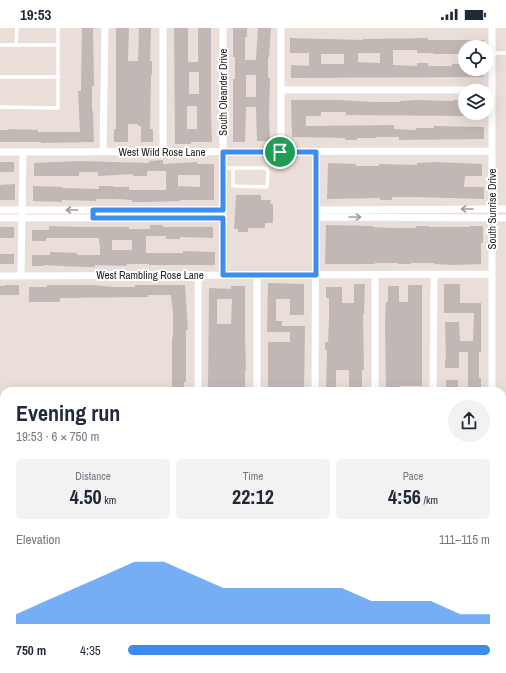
<!DOCTYPE html>
<html lang="en">
<head>
<meta charset="utf-8">
<style>
  :root { --surface:#fff; --page:#f2f2f3; --text:#1f2937; --muted:#747a83; --accent:#3d8cf1 }
  body { margin:0; font-family:"Archivo Narrow",sans-serif; background:var(--page); color:var(--text); height:100vh; display:flex; flex-direction:column; font-size:15px; white-space:nowrap }
  * { box-sizing:border-box; margin:0 }
  p { font-size:13px; color:var(--muted) }
  .icon { flex:none; width:22px; height:22px; fill:none; stroke:currentColor; stroke-width:2; stroke-linecap:round; stroke-linejoin:round }
  .map { position:relative; flex:1; overflow:hidden }
  .side { position:absolute; left:0px; top:359px; width:506px; height:286px; display:flex; flex-direction:column; background:var(--surface); border-radius:12px 12px 0 0; box-shadow:0 4px 16px #0002 }
  .side>* { flex:none }
  .fabs { position:absolute; left:458px; top:12px; display:grid; gap:8px }
  .fabs a { display:grid; place-items:center; width:36px; height:36px; border-radius:50%; background:var(--surface); box-shadow:0 4px 16px #0002; font-size:20px }
  .pin { position:absolute; display:grid; place-items:center; width:34px; height:34px; color:#fff; margin:-17px; border:2px solid #fff; border-radius:50%; box-shadow:0 1px 4px #0007 }
  .round { display:grid; place-items:center; flex:none; width:42px; height:42px; border-radius:21px; background:var(--page) }
  .summary { display:flex; align-items:center; justify-content:space-between; height:68px; padding:0 16px }
  h1 { font-size:22px; font-weight:700; line-height:30px }
  .metrics { display:grid; grid-template-columns:repeat(3,1fr); gap:6px; height:68px; padding:4px 16px }
  .metrics div { display:grid; align-content:center; border-radius:6px; background:var(--page); text-align:center }
  .metrics b { font-size:20px; font-weight:700 }
  .metrics small { font-size:11px; font-weight:400 }
  .metrics p { font-size:11px }
  .chart { height:112px; padding:8px 16px }
  .chart p { display:flex; justify-content:space-between }
  .chart svg { width:100%; height:72px; margin-top:4px; fill:var(--accent); opacity:.7 }
  ul { padding:0 16px; list-style:none; font-size:13px }
  li { display:grid; grid-template-columns:64px 48px 1fr; align-items:center; height:30px }
  li i { height:10px; border-radius:5px; background:var(--accent) }
  .status { display:flex; justify-content:space-between; align-items:center; height:28px; padding:0 20px; background:var(--surface); direction:ltr }
  .status svg { height:11px; fill:currentColor }
  .map>svg:first-child { display:block }
</style>
</head>
<body>
<div class="status"><b>19:53</b><svg viewBox="0 0 49 12"><path d="M0 12V9h3v3zM5 12V6h3v6zM10 12V3h3v9zM15 12V0h3v12zM26 1h20v11H26zM47 4h2v5h-2z"/></svg></div>
<div class="map">
<svg width="506" height="645" viewBox="0 0 506 645">
  <rect width="100%" height="100%" fill="#e9ded8"/>
  <g fill="none" stroke-linecap="round" stroke-linejoin="round">
    <path stroke="#6ee6e8" stroke-width="2" d="M56,645L60,641"/>
  </g>
  <path fill="#c1b8b5" fill-rule="evenodd" d="M82,0H93L94,58H92V83H93L94,114L41,115V114H0V102H8V101L38,102V104H80L78,63H81Z
    M116,0H129L128,33H138L139,0H151L150,33H152V47H151L150,101H153V114H141V98H138V96H128V114H114V101H116Z
    M174,0H188V34H198V0H211V86L212,114H191V116H175ZM189,44H199V66H189ZM187,78H197V101H187Z
    M233,0H247V9H245V32H256L258,0H271L269,29H268V50H270L269,85L270,113H257L256,79H246L245,114H233V51H235V29H233ZM246,47H256V69H246Z
    M290,10L363,12V11L428,10V12H484V19H465V26H433V25H417V22H393V37L417,38V35H428V38H452V36H465V41H483V49L291,50V37L309,38V25H290ZM358,25H380V35L358,34ZM321,26H344V36H321Z
    M291,72H340L375,74H400V73L416,72L453,73V72H465V88L346,87V84H321V88H306V98L394,97V101L416,102V100H434V98L484,99V111L399,112V109H376V110H357V112H345V110L292,109Z
    M163,132V136L197,134V136H214V172H180V173L146,174H132V172L117,171H96V173L62,172V174L33,173V158L62,159V160L99,161V158H113V159H129V162H166V143H147V148H133V146L98,148V144H79V148H34V135L79,133L149,135V133ZM178,147H200V159L178,158Z
    M0,134H14V144H0Z
    M434,134L482,136V148H465L464,159H484V171L416,169H392V172H380V170L327,171L328,135L356,136V138H379V136L417,137V135Z
    M15,156V172H0V157Z
    M236,167H261V172H271L270,176H273V195H265V200H248V204H238V201H234Z
    M150,197H163V199H213V210L180,209V211H166V208H146V225H183V223L215,224V237H149V236H127V238L95,237V239H82L45,237V238H32V227H50V224L77,225V227H100V215H99V210H46V213H32V202H49V198L79,199H129V201H150ZM112,212H132V222H112Z
    M326,197L373,198V199L392,200H416V198H429V199H470V198H483V215H481V236L453,237L434,236V235H411V236H398V235H375V236H325Z
    M0,199H14V210H0Z
    M0,226H14V236H0Z
    M268,255L304,256V287H290V271H276V293H282V298H305L304,361H268V314H290V304H267Z
    M354,256H365L364,286H363L364,342H362V359H349V342H336V361H326L327,322H325V314H328L329,293V270H326V259H342V275H354Z
    M444,256H460V275H481V324H479V350H481V360H468V324H459V340H445V331H446L445,294H459L460,313H473L474,285H444Z
    M5,257H19V267H0V258H5Z
    M47,257H95L113,259H135V257H185L188,302H186V354H184V363H172V309H173V286L171,267H148V269L60,270V274H29V259H47Z
    M408,257H422V358H400V361H386L385,293L386,274H388V258H399V274H408Z
    M231,258H245V311L246,342H245V360L208,361L209,260L231,261ZM217,271H232L231,296H217Z
    M446,352H458V361H446Z"/>
  <g fill="none" stroke-linecap="round" stroke-linejoin="round">
    <path stroke="#fff" stroke-width="3.5" d="M0,17H58
      M16,17L17,0
      M492,25H506
      M0,49H59
      M0,79L58,80V0
      M223,140H263L267,141L268,144L267,159L233,158V140"/>
    <path stroke="#fff" stroke-width="7" d="M163,0V124
      M223,0V247
      M281,62H492
      M0,124L492,123
      M103,124L105,0
      M281,124V0
      M0,182H223
      M316,182L506,181
      M316,189L506,190
      M0,190H223
      M21,247L23,124
      M257,247V363
      M375,247V363
      M0,248L492,246
      M198,363V247
      M315,363L316,124
      M433,363L434,247
      M492,363V0"/>
    <path stroke="#fff" stroke-width="10" d="M502,460H506
      M0,462H4"/>
  </g>
  <defs><path id="oneway-shaft" d="M-6 0H5M1.5-3L5.5 0L1.5 3" fill="none" stroke-width="1.6" stroke-linecap="round" stroke-linejoin="round"/></defs>
  <g stroke="#9e9e9e">
    <use href="#oneway-shaft" transform="translate(467 181) rotate(180)"/>
    <use href="#oneway-shaft" transform="translate(72 182) rotate(180)"/>
    <use href="#oneway-shaft" transform="translate(355 189)"/>
  </g>
  <g fill="none" stroke-linecap="round" stroke-linejoin="round">
    <defs>
      <path id="route" d="M223,124H316V247H223V190H93V182H223Z"/>
    </defs>
    <use href="#route" stroke="#fff" stroke-width="8"/>
    <use href="#route" stroke="#3d8cf1" stroke-width="5"/>
  </g>
  <g text-anchor="middle" dominant-baseline="central" stroke-width="4" stroke-linejoin="round" paint-order="stroke">
    <g font-size="11" fill="#272727" stroke="#fff">
      <text transform="translate(223 64) rotate(-90)">South Oleander Drive</text>
      <text x="162" y="124">West Wild Rose Lane</text>
      <text transform="translate(492 181) rotate(-90)">South Sunrise Drive</text>
      <text x="150" y="247">West Rambling Rose Lane</text>
    </g>
  </g>
</svg>
<div class="fabs">
<a><svg class="icon" aria-label="locate" viewBox="0 0 24 24"><circle cx="12" cy="12" r="6"/><path d="M12 2v4M12 18v4M2 12h4M18 12h4"/></svg></a>
<a><svg class="icon" aria-label="layers" viewBox="0 0 24 24"><path d="M12 4l9 5-9 5-9-5zM3 14l9 5 9-5"/></svg></a>
</div>
<div class="pin" style="left:280px;top:124px;background:#1e9e55"><svg class="icon" aria-label="arrive" viewBox="0 0 24 24"><path d="M6 21V4h12l-3 4 3 4H6"/></svg></div>
<section class="side">
<div class="summary"><div><h1>Evening run</h1><p>19:53 · 6 × 750 m</p></div><a class="round"><svg class="icon" aria-label="share" viewBox="0 0 24 24"><path d="M12 15V3M7 8l5-5 5 5M5 13v7h14v-7"/></svg></a></div>
<div class="metrics">
<div><p>Distance</p><b>4.50<small> km</small></b></div>
<div><p>Time</p><b>22:12</b></div>
<div><p>Pace</p><b>4:56<small> /km</small></b></div>
</div>
<div class="chart"><p><span>Elevation</span>111–115 m</p>
<svg viewBox="0 0 160 44" preserveAspectRatio="none"><path d="M0 44V38L10 30L20 22L30 14L40 6L50 6L60 14L70 22L80 22L90 22L100 22L110 22L120 30L130 30L140 30L150 38L160 38V44z"/></svg>
</div>
<ul>
<li><b>750 m</b>4:35<i style="width:100%"></i></li>
</ul>
</section>
</div>
</body>
</html>
